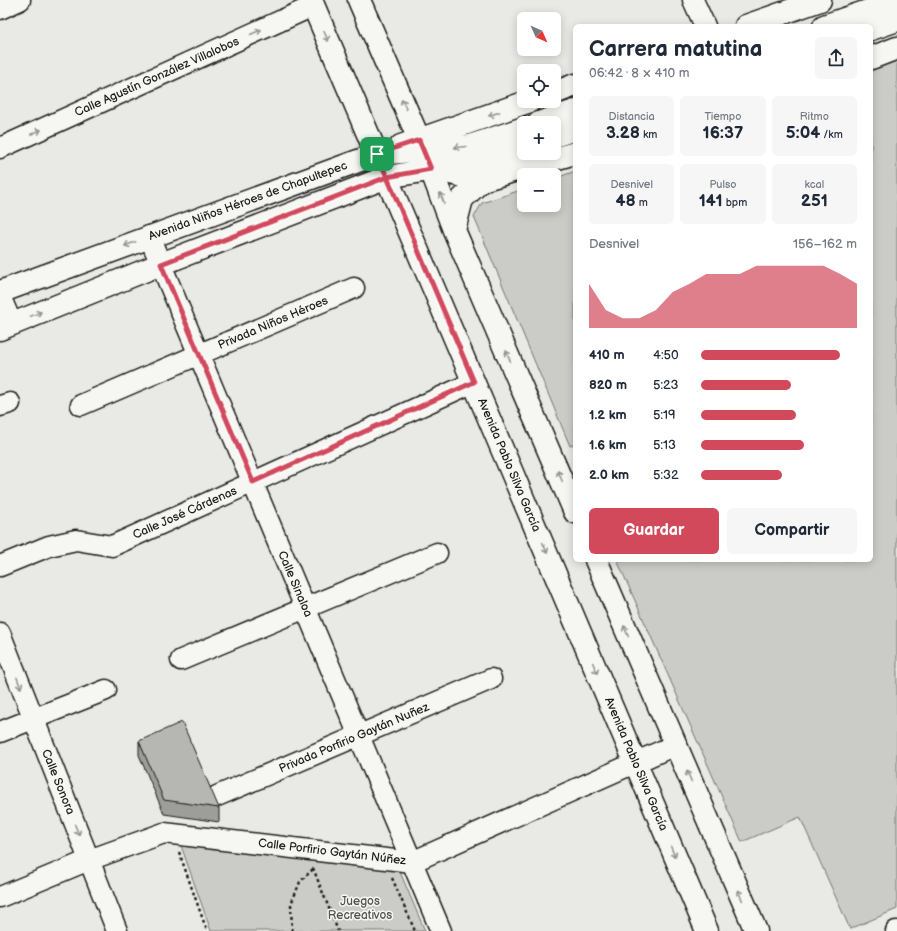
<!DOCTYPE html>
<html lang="es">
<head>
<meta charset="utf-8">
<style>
  :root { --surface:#fff; --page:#f6f6f7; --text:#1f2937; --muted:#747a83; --accent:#d1495b }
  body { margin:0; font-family:"Balsamiq Sans",sans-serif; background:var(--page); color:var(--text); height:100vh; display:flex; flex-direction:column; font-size:15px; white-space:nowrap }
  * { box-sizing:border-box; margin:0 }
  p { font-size:13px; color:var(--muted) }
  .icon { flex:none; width:22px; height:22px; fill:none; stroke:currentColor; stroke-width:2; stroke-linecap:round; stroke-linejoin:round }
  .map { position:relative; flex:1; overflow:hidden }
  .details { position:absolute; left:573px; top:24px; width:300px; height:538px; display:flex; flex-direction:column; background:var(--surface); border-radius:6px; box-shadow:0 2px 10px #0003 }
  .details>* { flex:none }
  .needle { width:26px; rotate:135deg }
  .fabs { position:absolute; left:517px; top:12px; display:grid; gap:8px }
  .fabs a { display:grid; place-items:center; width:44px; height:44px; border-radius:6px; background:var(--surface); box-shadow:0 2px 10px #0003; font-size:20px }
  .pin { position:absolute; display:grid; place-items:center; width:34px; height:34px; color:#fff; margin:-17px; border-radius:8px; box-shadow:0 2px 6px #0006 }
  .round { display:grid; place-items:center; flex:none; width:42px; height:42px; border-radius:6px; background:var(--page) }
  .headline { display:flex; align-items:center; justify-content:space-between; height:68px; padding:0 16px }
  h1 { font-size:22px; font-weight:800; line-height:30px }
  .figures { display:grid; grid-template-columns:repeat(3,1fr); gap:6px; height:68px; padding:4px 16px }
  .figures div { display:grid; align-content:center; border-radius:6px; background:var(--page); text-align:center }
  .figures b { font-size:17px; font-weight:800 }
  .figures small { font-size:11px; font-weight:400 }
  .figures p { font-size:11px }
  .chart { height:112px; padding:8px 16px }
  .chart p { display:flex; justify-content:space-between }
  .chart svg { width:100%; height:72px; margin-top:4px; fill:var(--accent); opacity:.7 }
  .button { display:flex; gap:8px; margin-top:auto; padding:8px 16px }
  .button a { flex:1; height:46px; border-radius:6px; background:var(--accent); color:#fff; font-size:16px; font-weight:800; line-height:46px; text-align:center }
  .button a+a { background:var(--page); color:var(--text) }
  ul { padding:0 16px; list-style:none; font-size:13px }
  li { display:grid; grid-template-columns:64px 48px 1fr; align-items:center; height:30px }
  li i { height:10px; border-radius:5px; background:var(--accent) }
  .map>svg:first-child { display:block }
</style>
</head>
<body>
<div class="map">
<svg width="897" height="931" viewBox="0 0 897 931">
  <rect width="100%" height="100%" fill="#e9e9e5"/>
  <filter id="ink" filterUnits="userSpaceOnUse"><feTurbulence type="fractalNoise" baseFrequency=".025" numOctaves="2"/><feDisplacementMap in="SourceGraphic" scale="8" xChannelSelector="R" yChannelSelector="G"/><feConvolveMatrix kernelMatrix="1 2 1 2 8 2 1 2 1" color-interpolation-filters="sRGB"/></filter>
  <g filter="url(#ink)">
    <path fill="#cbcbc7" stroke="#747472" d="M897,60V909L850,929L800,817L742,842L617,560H871V69Z
      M575,171V444L570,446L474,217L482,203L524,189V205H554V179Z
      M179,840L397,865L425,931H211Z"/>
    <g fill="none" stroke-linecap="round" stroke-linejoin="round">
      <defs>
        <path id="minor" d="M693,0L705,26
          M0,9L20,0
          M0,148L313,6
          M149,236L441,931
          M0,296L12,324
          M81,405L354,288
          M0,406L10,403
          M0,566L49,546L76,540L112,546L474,382
          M0,633L117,931
          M181,660L437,553
          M0,732L106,690
          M217,796L491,679
          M0,897L89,860L164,833L412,862L675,745
          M896,931H897"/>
        <path id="tertiary" d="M746,26L820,0
          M871,58L897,48
          M554,93L575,85
          M401,146L530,101
          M432,169L482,180L575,153"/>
        <path id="secondary" d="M824,26L897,1
          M871,29L897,20
          M539,123L575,111
          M554,136L575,129
          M0,292L377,154L470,146L524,128
          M0,329L161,264L387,177L477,162L524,146"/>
        <path id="primary" d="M311,0L707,931
          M359,0L424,151L454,230L575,512
          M454,230L462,199L482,180
          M596,560L756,931"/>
      </defs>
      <use href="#minor" stroke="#1c1c1c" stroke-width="23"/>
      <use href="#tertiary" stroke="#1c1c1c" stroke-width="25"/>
      <use href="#secondary" stroke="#1c1c1c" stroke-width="25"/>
      <use href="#primary" stroke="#1c1c1c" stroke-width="25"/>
      <path stroke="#1c1c1c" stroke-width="2.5" stroke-dasharray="3 3" stroke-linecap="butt" d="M179,852L207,931
        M313,868L338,931
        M392,878L415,931
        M292,931L291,904L300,882L313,869"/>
      <use href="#minor" stroke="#f6f6f2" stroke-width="20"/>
      <use href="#tertiary" stroke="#f6f6f2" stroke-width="22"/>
      <use href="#secondary" stroke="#f6f6f2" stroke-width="22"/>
      <use href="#primary" stroke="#f6f6f2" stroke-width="22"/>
    </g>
    <path fill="#9d9d9a" stroke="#1c1c1c" d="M139,741L219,808V822L164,814L139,755Z"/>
    <path fill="#b6b6b3" stroke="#1c1c1c" d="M182,722L219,808L164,800L139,741Z"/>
    <defs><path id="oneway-shaft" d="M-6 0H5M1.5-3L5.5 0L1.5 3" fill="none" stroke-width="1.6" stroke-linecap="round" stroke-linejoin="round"/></defs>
    <g stroke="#949492">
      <use href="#oneway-shaft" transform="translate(256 32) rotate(-24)"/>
      <use href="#oneway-shaft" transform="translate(326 36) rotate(67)"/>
      <use href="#oneway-shaft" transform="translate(404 104) rotate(-113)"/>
      <use href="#oneway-shaft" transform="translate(494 114) rotate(161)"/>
      <use href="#oneway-shaft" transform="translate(36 132) rotate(-24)"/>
      <use href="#oneway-shaft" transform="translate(460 147) rotate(175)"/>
      <use href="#oneway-shaft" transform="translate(442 198) rotate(-111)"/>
      <use href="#oneway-shaft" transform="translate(130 244) rotate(159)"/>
      <use href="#oneway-shaft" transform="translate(36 314) rotate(-22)"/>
      <use href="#oneway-shaft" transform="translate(508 356) rotate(-113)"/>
      <use href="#oneway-shaft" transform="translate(560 476) rotate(-113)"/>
      <use href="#oneway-shaft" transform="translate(545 548) rotate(67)"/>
      <use href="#oneway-shaft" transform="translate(626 631) rotate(-113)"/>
      <use href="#oneway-shaft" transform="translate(595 668) rotate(67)"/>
      <use href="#oneway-shaft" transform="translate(19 683) rotate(69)"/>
      <use href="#oneway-shaft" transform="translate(689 776) rotate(-113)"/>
      <use href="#oneway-shaft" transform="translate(77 830) rotate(68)"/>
      <use href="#oneway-shaft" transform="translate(673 852) rotate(67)"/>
      <use href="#oneway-shaft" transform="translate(740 895) rotate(-113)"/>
    </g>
  </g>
  <g fill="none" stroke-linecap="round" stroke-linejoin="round" filter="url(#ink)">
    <defs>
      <path id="route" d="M377,154L387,177L474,382L253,482L161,264L387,177L431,169L419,140L377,154"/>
    </defs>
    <use href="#route" stroke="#fff" stroke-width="8"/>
    <use href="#route" stroke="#d1495b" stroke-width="5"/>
  </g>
  <g text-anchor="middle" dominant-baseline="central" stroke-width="3" stroke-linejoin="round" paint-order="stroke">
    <g font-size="12" fill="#1c1c1c" stroke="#f6f6f2">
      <text transform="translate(157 77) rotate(-24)">Calle Agustín González Villalobos</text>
      <text transform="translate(248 201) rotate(-20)">Avenida Niños Héroes de Chapultepec</text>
      <text transform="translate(273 323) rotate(-23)">Privada Niños Héroes</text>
      <text transform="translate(509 465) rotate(67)">Avenida Pablo Silva García</text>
      <text transform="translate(185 513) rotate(-24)">Calle José Cárdenas</text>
      <text transform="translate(295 584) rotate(67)">Calle Sinaloa</text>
      <text transform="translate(354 738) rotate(-23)">Privada Porfirio Gaytán Nuñez</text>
      <text transform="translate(636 764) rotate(67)">Avenida Pablo Silva García</text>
      <text transform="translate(58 782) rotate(68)">Calle Sonora</text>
      <text transform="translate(332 852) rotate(7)">Calle Porfirio Gaytán Núñez</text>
    </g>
    <g font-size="12" fill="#51514f" stroke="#f6f6f2">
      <text x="360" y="901">Juegos<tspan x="360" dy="14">Recreativos</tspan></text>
    </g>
  </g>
</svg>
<div class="fabs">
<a><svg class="needle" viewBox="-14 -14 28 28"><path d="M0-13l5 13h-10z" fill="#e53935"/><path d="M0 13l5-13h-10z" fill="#747a83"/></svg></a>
<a><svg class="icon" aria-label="locate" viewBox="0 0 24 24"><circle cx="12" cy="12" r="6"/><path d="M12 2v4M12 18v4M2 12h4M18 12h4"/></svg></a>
<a>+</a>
<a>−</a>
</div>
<div class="pin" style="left:377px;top:154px;background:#1e9e55"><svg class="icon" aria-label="arrive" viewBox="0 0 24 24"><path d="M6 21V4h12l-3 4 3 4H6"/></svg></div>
<section class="details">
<div class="headline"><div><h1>Carrera matutina</h1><p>06:42 · 8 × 410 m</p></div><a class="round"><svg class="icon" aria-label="share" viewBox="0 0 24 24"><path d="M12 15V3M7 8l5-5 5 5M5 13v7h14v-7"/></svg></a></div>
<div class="figures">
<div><p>Distancia</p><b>3.28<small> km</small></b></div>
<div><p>Tiempo</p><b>16:37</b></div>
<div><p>Ritmo</p><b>5:04<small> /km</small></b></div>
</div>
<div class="figures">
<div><p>Desnivel</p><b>48<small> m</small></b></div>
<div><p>Pulso</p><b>141<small> bpm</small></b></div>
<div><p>kcal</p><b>251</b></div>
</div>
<div class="chart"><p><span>Desnivel</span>156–162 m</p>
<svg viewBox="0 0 160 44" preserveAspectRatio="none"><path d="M0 44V17L10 33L20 38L30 38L40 33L50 22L60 17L70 11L80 11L90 11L100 6L110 6L120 6L130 6L140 6L150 11L160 17V44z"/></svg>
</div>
<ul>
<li><b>410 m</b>4:50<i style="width:89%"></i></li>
<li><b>820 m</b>5:23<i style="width:58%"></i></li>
<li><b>1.2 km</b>5:19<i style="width:61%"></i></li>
<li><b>1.6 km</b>5:13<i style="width:66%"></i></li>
<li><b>2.0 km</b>5:32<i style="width:52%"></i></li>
</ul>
<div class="button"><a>Guardar</a><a>Compartir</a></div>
</section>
</div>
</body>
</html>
